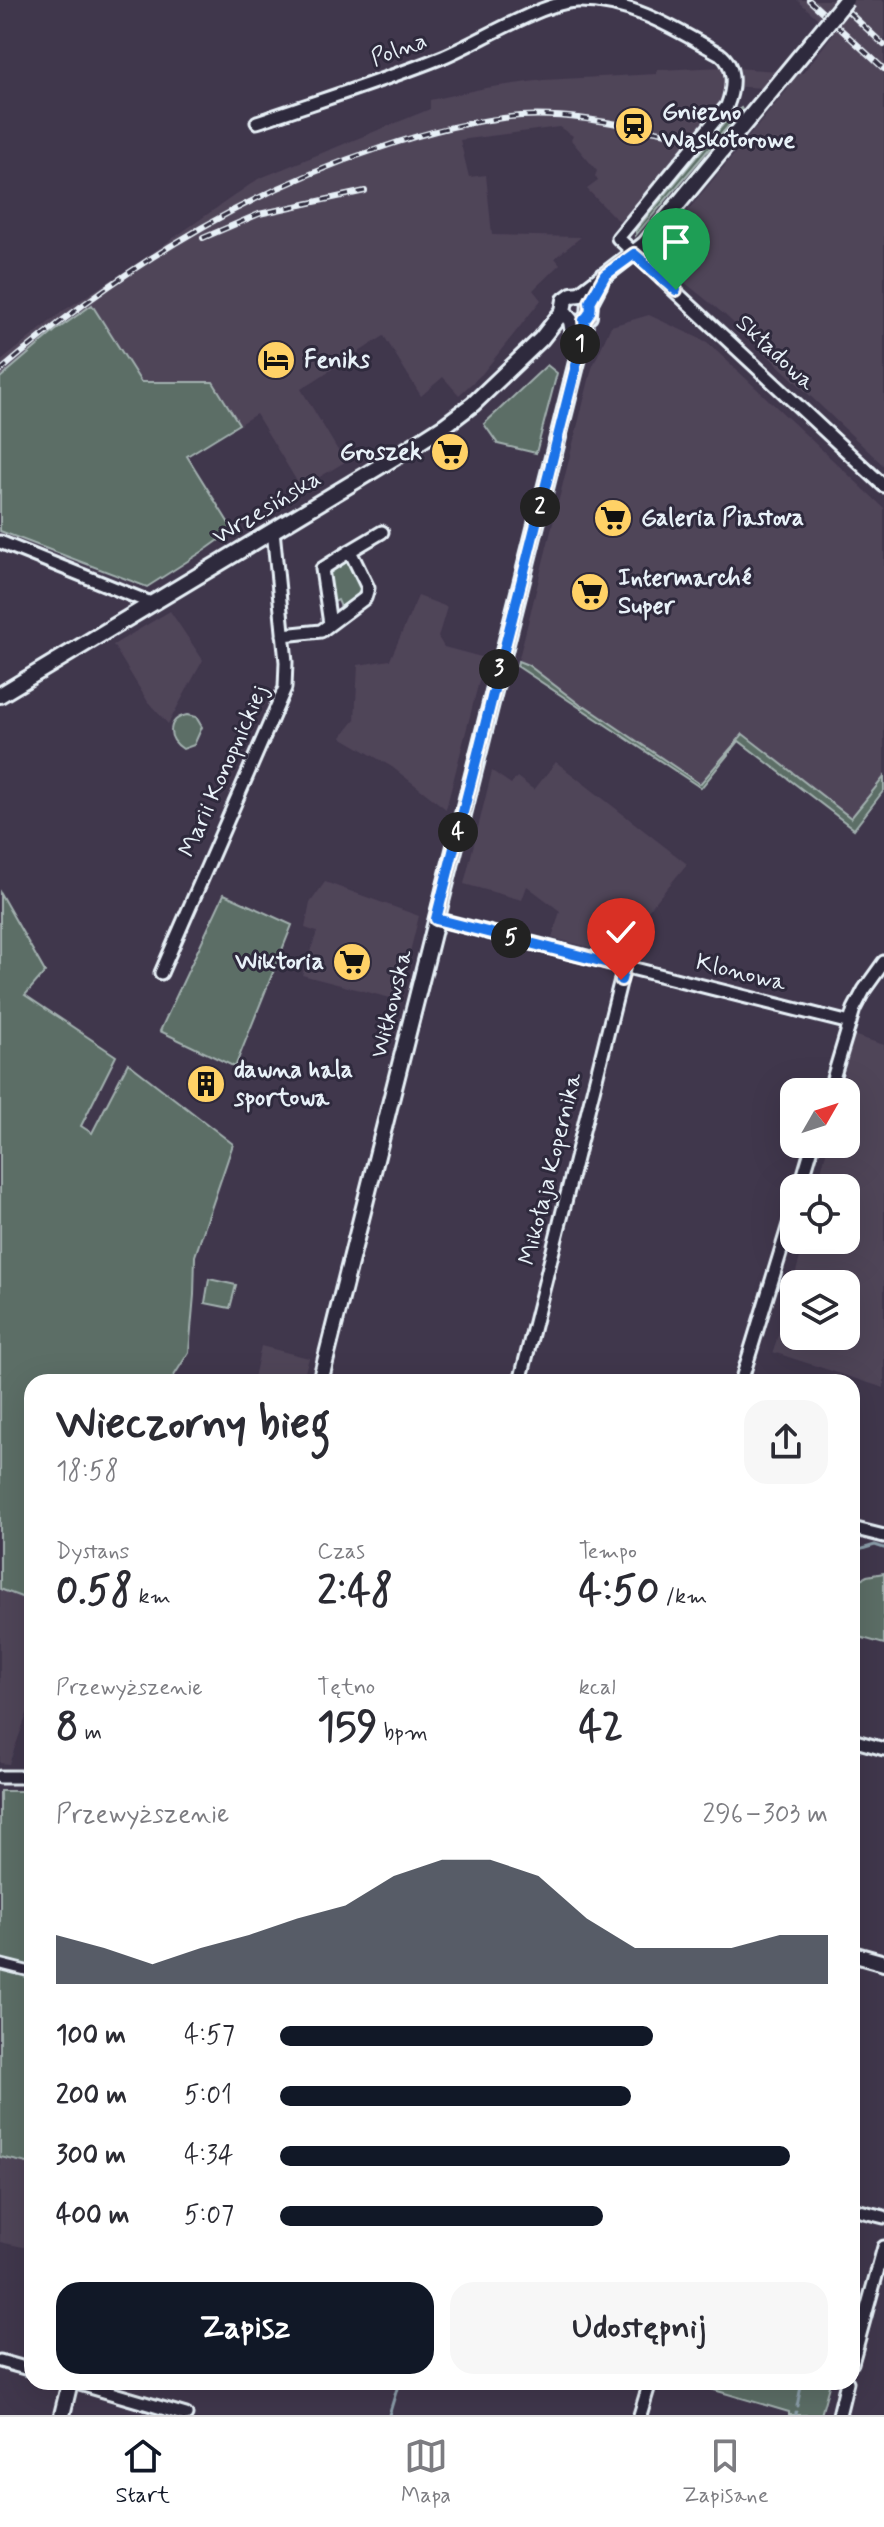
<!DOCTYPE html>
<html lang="pl">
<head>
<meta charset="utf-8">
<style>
  :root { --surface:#fff; --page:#f7f7f7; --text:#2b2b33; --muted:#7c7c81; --line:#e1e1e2; --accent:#111827 }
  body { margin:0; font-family:Mynerve,sans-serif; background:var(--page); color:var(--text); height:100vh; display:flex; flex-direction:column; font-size:30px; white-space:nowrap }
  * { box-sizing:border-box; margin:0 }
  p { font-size:26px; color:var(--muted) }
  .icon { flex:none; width:44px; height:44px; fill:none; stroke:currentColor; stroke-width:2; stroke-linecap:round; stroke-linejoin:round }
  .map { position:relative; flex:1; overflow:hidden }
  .side { position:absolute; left:24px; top:1374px; width:836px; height:1016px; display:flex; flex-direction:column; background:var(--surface); border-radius:24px; box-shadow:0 8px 32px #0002 }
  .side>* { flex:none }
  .needle { width:52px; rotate:51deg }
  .buttons { position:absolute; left:780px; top:1078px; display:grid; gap:16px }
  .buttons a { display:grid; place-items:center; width:80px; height:80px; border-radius:16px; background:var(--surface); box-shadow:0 8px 32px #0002; font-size:40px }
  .pin { position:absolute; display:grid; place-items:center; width:68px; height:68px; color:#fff; margin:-82px -34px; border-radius:50% 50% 50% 0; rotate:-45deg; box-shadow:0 0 8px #0007 }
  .pin .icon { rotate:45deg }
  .km { position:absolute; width:40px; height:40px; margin:-20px; border-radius:50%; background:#222; color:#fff; font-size:22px; line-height:40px; text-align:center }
  .round { display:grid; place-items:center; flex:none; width:84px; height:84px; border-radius:24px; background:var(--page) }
  .overview { display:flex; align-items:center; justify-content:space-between; height:136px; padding:0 32px }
  h1 { font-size:44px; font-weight:800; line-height:60px }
  .metrics { display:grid; grid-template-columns:repeat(3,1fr); gap:12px; height:136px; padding:8px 32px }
  .metrics div { display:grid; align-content:center }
  .metrics b { font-size:40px; font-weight:800 }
  .metrics small { font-size:22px; font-weight:400 }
  .metrics p { font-size:22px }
  .chart { height:224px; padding:16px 32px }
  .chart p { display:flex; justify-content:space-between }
  .chart svg { width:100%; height:144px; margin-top:8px; fill:var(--accent); opacity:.7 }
  .button { display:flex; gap:16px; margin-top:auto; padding:16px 32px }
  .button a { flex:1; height:92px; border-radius:24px; background:var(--accent); color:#fff; font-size:32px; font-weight:800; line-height:92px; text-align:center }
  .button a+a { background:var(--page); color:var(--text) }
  ul { padding:0 32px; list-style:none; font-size:26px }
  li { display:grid; grid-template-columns:128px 96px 1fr; align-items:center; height:60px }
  li i { height:20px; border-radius:10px; background:var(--accent) }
  .tab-bar { display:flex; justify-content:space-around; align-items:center; height:112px; border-top:2px solid var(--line); background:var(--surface); font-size:22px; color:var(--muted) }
  .tab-bar a { display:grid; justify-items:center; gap:4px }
  .tab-bar .current { color:var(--accent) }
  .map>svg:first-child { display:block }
</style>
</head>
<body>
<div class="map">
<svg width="884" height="2415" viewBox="0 0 884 2415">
  <rect width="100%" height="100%" fill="#40374c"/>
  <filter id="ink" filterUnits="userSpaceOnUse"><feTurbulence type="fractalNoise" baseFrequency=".0125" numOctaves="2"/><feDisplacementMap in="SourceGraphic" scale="16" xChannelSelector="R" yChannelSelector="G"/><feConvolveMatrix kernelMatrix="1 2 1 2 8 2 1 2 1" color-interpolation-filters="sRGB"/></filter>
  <g filter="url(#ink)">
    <path fill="#4f4459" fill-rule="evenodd" d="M797,0H881L884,2V466L725,315L668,269L660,258V251L665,238L788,89L723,86L719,107L621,221L615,218L587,189L598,181L595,176L597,171L571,140L573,136L559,127L460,140L469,177L486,175L492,235L581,237L555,258L560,264L533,290L541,300L482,374L459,395L443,377L421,396L384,336L301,389L345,462L301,488L256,414L187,456L55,331L0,378V362L63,311L132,267L258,179L430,109V100L485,88L543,80L656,74L657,70L723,67L803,73L834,33Z
      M649,315L707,342L884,508V790L854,829L739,741L701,788L517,666L592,368L611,326Z
      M418,596L447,607L438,637L444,647L485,658L446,809L392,767L341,737L355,720L358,665L390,660Z
      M170,611L203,660L168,724L148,702L113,645Z
      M556,762L687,864L613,953L552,938L560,911L527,886L522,900L464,884L492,771L511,784L517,777L534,790Z
      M325,882L419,916L398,1000L302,975L317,932L305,928L310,903Z
      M853,1035L884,1045V1388L773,1352L805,1240H846V1188H817L828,1144H846V1092H840ZM794,1284H846V1336H794Z
      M261,1346L309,1358L302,1382H253Z
      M0,1589L32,1601V1700L9,1764L0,1763Z
      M0,2157L32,2164V2249L0,2242Z"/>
    <path fill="#5b6e66" stroke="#a2b0af" stroke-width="2" d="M741,108L742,110L636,235V230L730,116Z
      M92,305L141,382H213L239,424L187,456L233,530L208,548L147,587L0,531V378L55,331Z
      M547,365L557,373L536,453L498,444L484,424Z
      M348,559L362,588L359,596L341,607L338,600L334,602L328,571Z
      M518,661L528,665L583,707L585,706L700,784L743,734L851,818L884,777V790L854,829L739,741L701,788L517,666Z
      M187,715L196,717L202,727L194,745L183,749C166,738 167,719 187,715Z
      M0,893L45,972L25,995L116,1056L81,1126L92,1133L128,1063L233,1144L195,1256L194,1295L189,1352L170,1382H32V1601L0,1589Z
      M224,894L292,925L235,1067L160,1031Z
      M209,1279L236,1285L230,1308L205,1303Z
      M884,1573V1644L852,1635V1584L867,1576Z
      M0,1791H32V2164L0,2157Z
      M706,2382H830L821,2415H789V2412L704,2387Z"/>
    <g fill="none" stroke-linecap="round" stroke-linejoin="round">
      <path stroke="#8b9eaa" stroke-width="3" d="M852,1552L875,1545L884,1548
        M797,2406L802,2382
        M389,2415L399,2382
        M796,2415V2412"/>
      <defs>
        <path id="pedestrian" d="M0,1964L32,1972"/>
        <path id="minor" d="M257,122C318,101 380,82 440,58C476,44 544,0 580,1C632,1 675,29 720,54C736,66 734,88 727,106L618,238L884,486
          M0,542L151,603
          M350,551L382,532
          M283,635L321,631L365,598L368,588L350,551L322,569L330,624
          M436,919L850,1023
          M161,973L285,688L286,662L273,530
          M829,1092L854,1009L864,990L884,962
          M800,1188L813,1144
          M520,1382L624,967
          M741,1382L794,1208
          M852,1528L884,1536
          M852,1740L884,1749
          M0,1777H32
          M852,2209L884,2217
          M0,2361L32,2370
          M852,2363L884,2247
          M73,2382L186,2415
          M640,2415L650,2382
          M839,2415L847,2382"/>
        <path id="tertiary" d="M563,311L571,321L576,353
          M584,320L589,316L590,302L600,283
          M0,695L397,456L444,426L473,404L541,339L563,311L565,300L572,295L580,294L645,244L825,26
          M320,1382L585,330L584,320
          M852,1954L884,1963
          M62,2415L70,2382"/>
      </defs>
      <use href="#pedestrian" stroke="#e8f1f8" stroke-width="14"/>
      <use href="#minor" stroke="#e8f1f8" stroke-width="17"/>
      <use href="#tertiary" stroke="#e8f1f8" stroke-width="20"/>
      <use href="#pedestrian" stroke="#2f2a3d" stroke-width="8"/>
      <use href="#minor" stroke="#2f2a3d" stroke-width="11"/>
      <use href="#tertiary" stroke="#2f2a3d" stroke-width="14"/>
      <defs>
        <path id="rail" d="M809,0L884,69
          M836,0L884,45
          M203,238L259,214L365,191
          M0,371C112,275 239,194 380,148C426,132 472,120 521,116C572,113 622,125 672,134"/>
      </defs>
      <use href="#rail" stroke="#e8f1f8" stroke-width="6"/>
      <use href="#rail" stroke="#2f2a3d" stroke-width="3" stroke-dasharray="9" stroke-linecap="butt"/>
      <defs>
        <path id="tertiary-bridge" d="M825,26L846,0"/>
      </defs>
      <use href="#tertiary-bridge" stroke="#e8f1f8" stroke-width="20" stroke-linecap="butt"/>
      <use href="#tertiary-bridge" stroke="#2f2a3d" stroke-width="14"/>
    </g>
  </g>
  <g fill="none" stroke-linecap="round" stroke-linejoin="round" filter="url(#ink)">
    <defs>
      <path id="route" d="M621,980L624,967L436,919L585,330L584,320C590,315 592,310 590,302L605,275L634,254L676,290"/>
    </defs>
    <use href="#route" stroke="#fff" stroke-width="16"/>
    <use href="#route" stroke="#1a73e8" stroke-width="10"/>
  </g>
  <defs>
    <symbol id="station-disc" viewBox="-11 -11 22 22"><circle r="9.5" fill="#ffd166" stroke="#2f2a3d"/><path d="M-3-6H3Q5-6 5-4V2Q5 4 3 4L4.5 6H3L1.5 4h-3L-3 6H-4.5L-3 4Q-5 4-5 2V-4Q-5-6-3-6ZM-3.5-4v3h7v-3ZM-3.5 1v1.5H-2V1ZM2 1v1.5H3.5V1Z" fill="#111"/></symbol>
    <symbol id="hotel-disc" viewBox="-11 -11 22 22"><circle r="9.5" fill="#ffd166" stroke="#2f2a3d"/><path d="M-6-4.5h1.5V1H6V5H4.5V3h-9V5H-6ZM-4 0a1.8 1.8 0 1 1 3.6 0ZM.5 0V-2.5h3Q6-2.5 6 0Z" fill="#111"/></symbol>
    <symbol id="supermarket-disc" viewBox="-11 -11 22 22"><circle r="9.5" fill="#ffd166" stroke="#2f2a3d"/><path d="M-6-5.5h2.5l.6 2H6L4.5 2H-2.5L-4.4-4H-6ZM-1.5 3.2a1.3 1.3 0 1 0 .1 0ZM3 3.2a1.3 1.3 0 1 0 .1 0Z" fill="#111"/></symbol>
    <symbol id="building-disc" viewBox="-11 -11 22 22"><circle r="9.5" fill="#ffd166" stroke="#2f2a3d"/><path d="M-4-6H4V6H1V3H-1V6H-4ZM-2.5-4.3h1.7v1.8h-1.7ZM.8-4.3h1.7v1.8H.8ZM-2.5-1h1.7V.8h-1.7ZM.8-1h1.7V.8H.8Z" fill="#111"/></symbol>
  </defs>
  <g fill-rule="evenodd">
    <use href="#station-disc" x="612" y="104" width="44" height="44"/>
    <use href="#hotel-disc" x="254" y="338" width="44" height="44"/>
    <use href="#supermarket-disc" x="428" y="430" width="44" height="44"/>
    <use href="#supermarket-disc" x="591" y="496" width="44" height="44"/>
    <use href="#supermarket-disc" x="568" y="570" width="44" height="44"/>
    <use href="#supermarket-disc" x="330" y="940" width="44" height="44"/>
    <use href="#building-disc" x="184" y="1062" width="44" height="44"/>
  </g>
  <g text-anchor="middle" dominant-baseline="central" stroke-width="6" stroke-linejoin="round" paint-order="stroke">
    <g font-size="24" fill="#e8f1f8" stroke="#2f2a3d">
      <text transform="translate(399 50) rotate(-20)">Polna</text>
      <text transform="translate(775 353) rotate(43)">Składowa</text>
      <text transform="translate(267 508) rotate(-31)">Wrzesińska</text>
      <text transform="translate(224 771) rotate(-66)">Marii Konopnickiej</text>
      <text transform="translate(741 973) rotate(14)">Klonowa</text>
      <text transform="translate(392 1004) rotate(-76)">Witkowska</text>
      <text transform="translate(551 1169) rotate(-76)">Mikołaja Kopernika</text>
    </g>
    <g font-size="24" font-weight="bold" fill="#e8f1f8" stroke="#2f2a3d" text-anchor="start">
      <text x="662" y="112">Gniezno<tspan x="662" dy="28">Wąskotorowe</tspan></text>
      <text x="304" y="360">Feniks</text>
      <text x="422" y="452" text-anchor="end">Groszek</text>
      <text x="641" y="518">Galeria Piastova</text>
      <text x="618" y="578">Intermarché<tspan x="618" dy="28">Super</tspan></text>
      <text x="324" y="962" text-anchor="end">Wiktoria</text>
      <text x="234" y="1070">dawna hala<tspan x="234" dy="28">sportowa</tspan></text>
    </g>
  </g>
</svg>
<div class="buttons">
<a><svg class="needle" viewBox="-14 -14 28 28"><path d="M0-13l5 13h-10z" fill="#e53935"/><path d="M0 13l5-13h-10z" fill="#7c7c81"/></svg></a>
<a><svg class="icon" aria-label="locate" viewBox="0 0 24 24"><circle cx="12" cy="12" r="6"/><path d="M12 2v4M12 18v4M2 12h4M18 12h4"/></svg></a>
<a><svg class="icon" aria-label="layers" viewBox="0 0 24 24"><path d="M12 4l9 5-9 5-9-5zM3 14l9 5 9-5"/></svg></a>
</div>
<div class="pin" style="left:676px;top:290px;background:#1e9e55"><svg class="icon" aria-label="arrive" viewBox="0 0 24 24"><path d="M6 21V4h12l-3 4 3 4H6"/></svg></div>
<div class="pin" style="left:621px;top:980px;background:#d93025"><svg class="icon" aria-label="check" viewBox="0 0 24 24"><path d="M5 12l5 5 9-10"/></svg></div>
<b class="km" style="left:580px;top:344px">1</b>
<b class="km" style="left:540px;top:507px">2</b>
<b class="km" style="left:499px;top:669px">3</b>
<b class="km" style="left:458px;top:832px">4</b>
<b class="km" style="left:511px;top:938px">5</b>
<section class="side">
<div class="overview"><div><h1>Wieczorny bieg</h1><p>18:58</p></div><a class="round"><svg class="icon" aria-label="share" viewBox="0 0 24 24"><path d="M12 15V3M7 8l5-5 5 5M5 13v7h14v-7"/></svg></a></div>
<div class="metrics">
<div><p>Dystans</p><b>0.58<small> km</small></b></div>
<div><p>Czas</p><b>2:48</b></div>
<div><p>Tempo</p><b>4:50<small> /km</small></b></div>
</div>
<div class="metrics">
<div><p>Przewyższenie</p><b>8<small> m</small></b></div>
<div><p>Tętno</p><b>159<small> bpm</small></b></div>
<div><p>kcal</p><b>42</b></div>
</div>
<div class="chart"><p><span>Przewyższenie</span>296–303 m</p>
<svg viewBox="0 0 160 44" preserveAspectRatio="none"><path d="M0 44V29L10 33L20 38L30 33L40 29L50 24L60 20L70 11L80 6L90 6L100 11L110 24L120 33L130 33L140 33L150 29L160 29V44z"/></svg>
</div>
<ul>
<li><b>100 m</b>4:57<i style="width:68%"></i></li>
<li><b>200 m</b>5:01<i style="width:64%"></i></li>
<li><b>300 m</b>4:34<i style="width:93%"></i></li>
<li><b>400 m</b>5:07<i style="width:59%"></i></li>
</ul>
<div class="button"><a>Zapisz</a><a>Udostępnij</a></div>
</section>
</div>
<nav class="tab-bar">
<a class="current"><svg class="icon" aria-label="home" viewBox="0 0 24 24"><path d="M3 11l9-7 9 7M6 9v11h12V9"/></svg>Start</a>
<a><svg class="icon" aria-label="map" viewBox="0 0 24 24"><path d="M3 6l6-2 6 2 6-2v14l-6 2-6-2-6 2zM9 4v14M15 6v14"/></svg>Mapa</a>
<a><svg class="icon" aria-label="saved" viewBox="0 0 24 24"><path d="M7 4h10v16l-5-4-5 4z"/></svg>Zapisane</a>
</nav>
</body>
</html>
